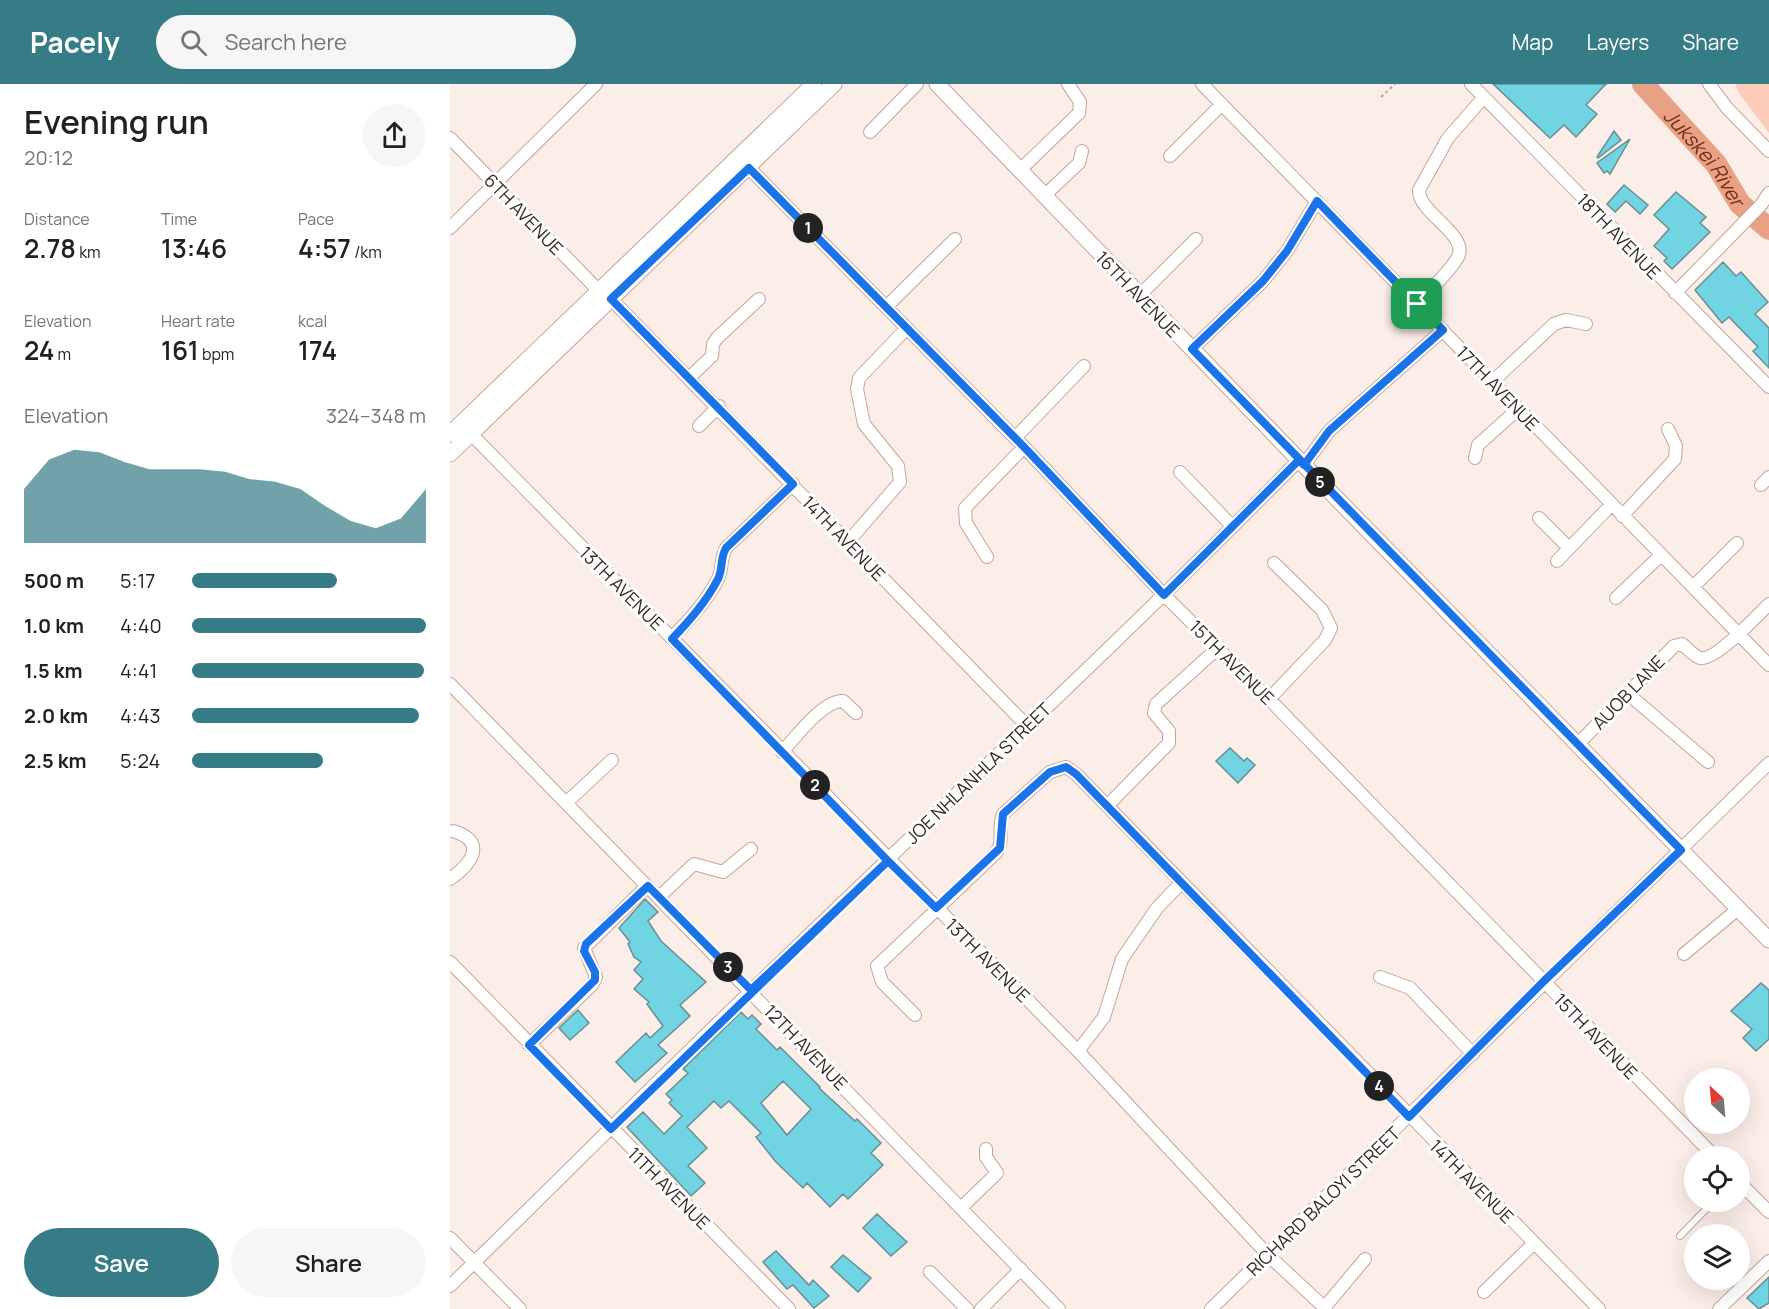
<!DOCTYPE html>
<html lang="en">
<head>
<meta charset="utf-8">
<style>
  :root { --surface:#fff; --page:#f6f6f6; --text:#202124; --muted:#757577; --accent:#367c87 }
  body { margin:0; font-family:Manrope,sans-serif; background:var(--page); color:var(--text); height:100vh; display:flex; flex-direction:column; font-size:22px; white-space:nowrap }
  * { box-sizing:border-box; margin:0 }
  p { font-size:20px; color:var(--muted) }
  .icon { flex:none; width:33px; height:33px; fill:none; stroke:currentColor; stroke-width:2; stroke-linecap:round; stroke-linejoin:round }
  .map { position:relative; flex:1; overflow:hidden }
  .side { display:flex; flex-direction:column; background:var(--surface); width:450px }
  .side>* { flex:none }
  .needle { width:39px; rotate:334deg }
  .buttons { position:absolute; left:1234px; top:984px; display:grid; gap:12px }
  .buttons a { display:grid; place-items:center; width:66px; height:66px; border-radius:50%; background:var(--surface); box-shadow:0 6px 24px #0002; font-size:30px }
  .pin { position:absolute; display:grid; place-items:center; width:51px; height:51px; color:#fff; margin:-26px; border-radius:12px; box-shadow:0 3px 9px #0006 }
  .km { position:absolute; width:30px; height:30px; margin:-15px; border-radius:50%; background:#222; color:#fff; font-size:16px; line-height:30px; text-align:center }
  .round { display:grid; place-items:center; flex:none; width:63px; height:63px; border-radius:32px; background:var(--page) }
  .headline { display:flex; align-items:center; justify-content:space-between; height:102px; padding:0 24px }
  h1 { font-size:33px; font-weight:600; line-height:45px }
  .stats { display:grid; grid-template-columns:repeat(3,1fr); gap:9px; height:102px; padding:6px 24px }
  .stats div { display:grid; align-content:center }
  .stats b { font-size:26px; font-weight:600 }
  .stats small { font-size:16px; font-weight:400 }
  .stats p { font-size:16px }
  .chart { height:168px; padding:12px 24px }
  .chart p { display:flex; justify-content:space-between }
  .chart svg { width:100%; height:108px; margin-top:6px; fill:var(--accent); opacity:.7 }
  .primary-button { display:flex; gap:12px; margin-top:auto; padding:12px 24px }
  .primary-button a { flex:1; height:69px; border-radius:36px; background:var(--accent); color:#fff; font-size:24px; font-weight:600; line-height:69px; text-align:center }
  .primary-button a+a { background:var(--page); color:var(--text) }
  ul { padding:0 24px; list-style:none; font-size:20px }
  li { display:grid; grid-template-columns:96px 72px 1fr; align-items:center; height:45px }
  li i { height:15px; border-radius:8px; background:var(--accent) }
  header { display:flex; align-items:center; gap:36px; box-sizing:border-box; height:84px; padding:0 30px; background:var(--accent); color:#fff }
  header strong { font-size:28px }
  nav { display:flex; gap:33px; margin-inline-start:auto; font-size:21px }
  .search { width:420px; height:54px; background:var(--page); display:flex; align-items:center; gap:15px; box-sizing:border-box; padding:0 21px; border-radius:33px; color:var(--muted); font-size:22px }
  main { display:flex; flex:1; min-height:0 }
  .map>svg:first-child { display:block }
</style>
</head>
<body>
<header>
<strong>Pacely</strong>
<div class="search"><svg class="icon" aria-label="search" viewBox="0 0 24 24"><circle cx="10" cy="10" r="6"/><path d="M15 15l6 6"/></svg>Search here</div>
<nav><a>Map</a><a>Layers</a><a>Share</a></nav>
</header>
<main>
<section class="side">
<div class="headline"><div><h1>Evening run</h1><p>20:12</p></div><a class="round"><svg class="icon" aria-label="share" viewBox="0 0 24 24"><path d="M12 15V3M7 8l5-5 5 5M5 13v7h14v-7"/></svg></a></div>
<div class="stats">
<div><p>Distance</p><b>2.78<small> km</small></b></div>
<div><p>Time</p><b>13:46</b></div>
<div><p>Pace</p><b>4:57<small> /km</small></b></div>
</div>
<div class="stats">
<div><p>Elevation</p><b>24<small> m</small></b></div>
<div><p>Heart rate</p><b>161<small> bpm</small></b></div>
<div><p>kcal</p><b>174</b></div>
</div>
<div class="chart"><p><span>Elevation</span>324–348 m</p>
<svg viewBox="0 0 160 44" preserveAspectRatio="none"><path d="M0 44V22L10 10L20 6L30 7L40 11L50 14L60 14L70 14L80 15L90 18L100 19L110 22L120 29L130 35L140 38L150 34L160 22V44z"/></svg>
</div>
<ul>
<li><b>500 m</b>5:17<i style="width:62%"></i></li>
<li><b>1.0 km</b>4:40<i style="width:100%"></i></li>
<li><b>1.5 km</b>4:41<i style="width:99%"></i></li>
<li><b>2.0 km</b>4:43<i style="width:97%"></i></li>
<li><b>2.5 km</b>5:24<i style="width:56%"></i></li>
</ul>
<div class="primary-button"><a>Save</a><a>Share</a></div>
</section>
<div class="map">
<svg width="1319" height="1225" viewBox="0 0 1319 1225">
  <rect width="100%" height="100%" fill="#fbede7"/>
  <path fill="#fcccb9" d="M1285,0H1319V49L1289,9Z"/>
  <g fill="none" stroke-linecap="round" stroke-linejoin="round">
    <path stroke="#e9a185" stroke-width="22" id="s1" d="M1193,0L1266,80L1290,120L1319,145"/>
  </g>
  <path fill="#71d4e3" stroke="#688e94" stroke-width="1.5" fill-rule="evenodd" d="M1043,0H1156L1136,21L1147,30L1126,53L1114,41L1100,54Z
    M1164,47L1171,56L1148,74L1147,73Z
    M1180,55L1160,90L1157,87L1154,89L1147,79Z
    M1174,101L1198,121L1190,130L1176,117L1165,128L1157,120Z
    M1226,108L1256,133L1250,139L1260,148L1222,185L1214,177L1217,174L1204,162L1219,145L1204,131Z
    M1273,178L1286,192L1291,188L1318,218L1305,230L1319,244V284L1303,267L1308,263L1279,233L1272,239L1245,206Z
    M780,664L794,677L797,674L805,681L788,699L766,677Z
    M195,815L208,828L198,837L211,857L256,898L230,921L240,932L208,961L217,969L185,998L166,978L196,949L200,954L213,942L197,920L199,918L184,905L193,895L184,886L191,878L184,873L178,860L180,858L169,844Z
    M1311,899L1319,906V955L1306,967L1293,954L1302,945L1281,927Z
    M128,926L139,939L120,956L109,944Z
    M291,928L298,935L302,931L311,940L306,945L327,966L330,963L370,1003L369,1004L405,1037L407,1035L431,1059L421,1069L433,1081L398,1115L393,1110L380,1123L357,1099L353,1104L326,1078L306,1053L311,1049L279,1017L271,1024L264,1017L237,1043L257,1064L238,1082L255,1099L241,1112L177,1043L193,1028L214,1050L232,1032L219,1019L222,1016L216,1010L238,989L233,985ZM333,997L361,1025L337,1051L311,1019Z
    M427,1130L457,1158L441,1172L413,1144Z
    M326,1167L359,1201L363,1196L379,1212L364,1224L343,1201L337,1205L313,1178Z
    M393,1171L421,1194L408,1208L381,1183Z
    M1319,1193V1219L1309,1225L1297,1214Z"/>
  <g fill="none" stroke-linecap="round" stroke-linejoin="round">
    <defs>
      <path id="service" d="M1230,1152L1263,1118"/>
      <path id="minor" d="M752,0L1319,581
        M1021,0L1319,303
        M1259,0L1277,24L1319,67
        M420,48L467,0
        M0,54L148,206
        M720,72L772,20
        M299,84L574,363L714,511L819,615L1264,1072
        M569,87L629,29L630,18L618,0
        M594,112L629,79L632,67
        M0,144L146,0
        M1225,209L1311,121L1319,109
        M690,211L746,155
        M161,215L577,642
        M967,220C980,205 999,189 1008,173C1019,150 968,129 969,106L998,54L1034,13
        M436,223L505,155
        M742,265L813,197L837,167L867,117
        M240,293L262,272L263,260L267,254L309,215
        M1042,298L1104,240L1116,236L1136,240
        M249,342L269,322
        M21,350L628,967L818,1171L876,1225
        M565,354L634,282
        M1025,374L1028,361L1068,325
        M854,381L879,347L993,246
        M730,388L783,443
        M1311,401L1319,393
        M1172,432L1225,375L1226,362L1218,345
        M1089,434L1118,463
        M398,458L450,398L448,382L414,340L407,305L409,294L457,244
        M537,473L516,439L515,424L574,363
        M1107,477L1161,421
        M1243,503L1287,459
        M1166,514L1211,471
        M221,554C240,536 256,518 268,495C273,485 270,474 276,464L343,400
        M0,600L609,1225
        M1177,609L1258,678
        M819,615L875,556L881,544L872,526L824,479
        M1128,660L1224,562L1232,560C1237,564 1244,572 1250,574C1264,578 1309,530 1319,520
        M332,668C345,654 373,616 393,617L406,629
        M116,719L162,676
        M657,722L719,659V647L704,629L706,620L769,563
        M0,795C20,781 39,758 3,747
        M209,813L244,780L273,788L301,765
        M1234,870L1288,825
        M0,878L339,1225
        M930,893L960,904L1023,970
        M465,931L432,898L427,882L546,769C555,757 547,743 553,730L600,688L616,683L626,690L1149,1225
        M79,961L142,901L146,893L134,864L197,802
        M628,967L654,933L672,875L707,824L731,799
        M1290,1099L1319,1128
        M512,1123L547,1089L536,1073V1065
        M0,1154L70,1225
        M480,1188L517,1225
        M0,1202C101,1104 200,1004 302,906C484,729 671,557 849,376
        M1034,1208L1084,1159
        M874,1224L915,1175
        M531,1225L571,1185
        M761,1225L1319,679
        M1269,1225L1319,1177"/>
      <path id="tertiary" d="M487,0L849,376L1319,856
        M0,350L364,0
        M0,370L384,0"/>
    </defs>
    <use href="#service" stroke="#c6a598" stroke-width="8"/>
    <use href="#minor" stroke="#c6a598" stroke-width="14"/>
    <use href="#tertiary" stroke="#c6a598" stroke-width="17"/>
    <path stroke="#b2a49e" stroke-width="2" stroke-dasharray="3 3" stroke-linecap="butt" d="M931,13L945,0"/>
    <use href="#service" stroke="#fff" stroke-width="6"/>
    <use href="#minor" stroke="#fff" stroke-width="12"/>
    <use href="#tertiary" stroke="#fff" stroke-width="15"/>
  </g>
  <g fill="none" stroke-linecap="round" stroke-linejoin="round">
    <defs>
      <path id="route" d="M967,220L993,246L879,347L854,381L849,376L714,511L574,363L299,84L161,215L343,400L276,464C270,474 273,485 268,495C256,518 240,536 222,555L438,777L161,1045L79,961L145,896V888L134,867L136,860L198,802L301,906L438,777L486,824L550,764L553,730L600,688L616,683L626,690L959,1033L1094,897L1231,766L742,265L813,197L837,167L867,117L967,220"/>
    </defs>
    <use href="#route" stroke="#fff" stroke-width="12"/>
    <use href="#route" stroke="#1a73e8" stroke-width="8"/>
  </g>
  <g text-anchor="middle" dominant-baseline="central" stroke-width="6" stroke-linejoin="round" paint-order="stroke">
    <g font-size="18" fill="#352823" stroke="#fdfdfd">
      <text transform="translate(74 130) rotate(46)">6TH AVENUE</text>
      <text transform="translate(1169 152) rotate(46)">18TH AVENUE</text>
      <text transform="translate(688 210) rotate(46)">16TH AVENUE</text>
      <text transform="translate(1048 304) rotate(46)">17TH AVENUE</text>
      <text transform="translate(394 454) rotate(46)">14TH AVENUE</text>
      <text transform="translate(172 504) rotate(45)">13TH AVENUE</text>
      <text transform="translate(782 578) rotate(45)">15TH AVENUE</text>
      <text transform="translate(1178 608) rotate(-46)">AUOB LANE</text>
      <text transform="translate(528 689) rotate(-44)">JOE NHLANHLA STREET</text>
      <text transform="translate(538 876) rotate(45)">13TH AVENUE</text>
      <text transform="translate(1146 952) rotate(46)">15TH AVENUE</text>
      <text transform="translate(356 963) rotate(46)">12TH AVENUE</text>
      <text transform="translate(1022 1097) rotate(45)">14TH AVENUE</text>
      <text transform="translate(219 1104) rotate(45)">11TH AVENUE</text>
      <text transform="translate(873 1117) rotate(-44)">RICHARD BALOYI STREET</text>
    </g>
    <g font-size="20" font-style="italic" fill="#713015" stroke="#fdfdfd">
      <text stroke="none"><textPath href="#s1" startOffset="96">Jukskei River</textPath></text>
    </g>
  </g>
</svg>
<div class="buttons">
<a><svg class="needle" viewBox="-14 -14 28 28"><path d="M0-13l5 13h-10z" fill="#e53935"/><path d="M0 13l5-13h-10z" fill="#757577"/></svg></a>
<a><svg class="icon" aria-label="locate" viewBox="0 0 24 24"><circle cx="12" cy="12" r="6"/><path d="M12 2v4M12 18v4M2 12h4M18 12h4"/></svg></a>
<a><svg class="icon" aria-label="layers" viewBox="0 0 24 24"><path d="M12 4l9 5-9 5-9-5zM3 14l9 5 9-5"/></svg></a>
</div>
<div class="pin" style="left:967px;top:220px;background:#1e9e55"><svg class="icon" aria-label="arrive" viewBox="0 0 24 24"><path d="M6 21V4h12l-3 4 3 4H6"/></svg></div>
<b class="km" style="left:358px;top:144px">1</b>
<b class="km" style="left:365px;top:701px">2</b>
<b class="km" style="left:278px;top:883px">3</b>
<b class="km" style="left:929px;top:1002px">4</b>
<b class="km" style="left:870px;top:398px">5</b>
</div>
</main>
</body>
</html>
